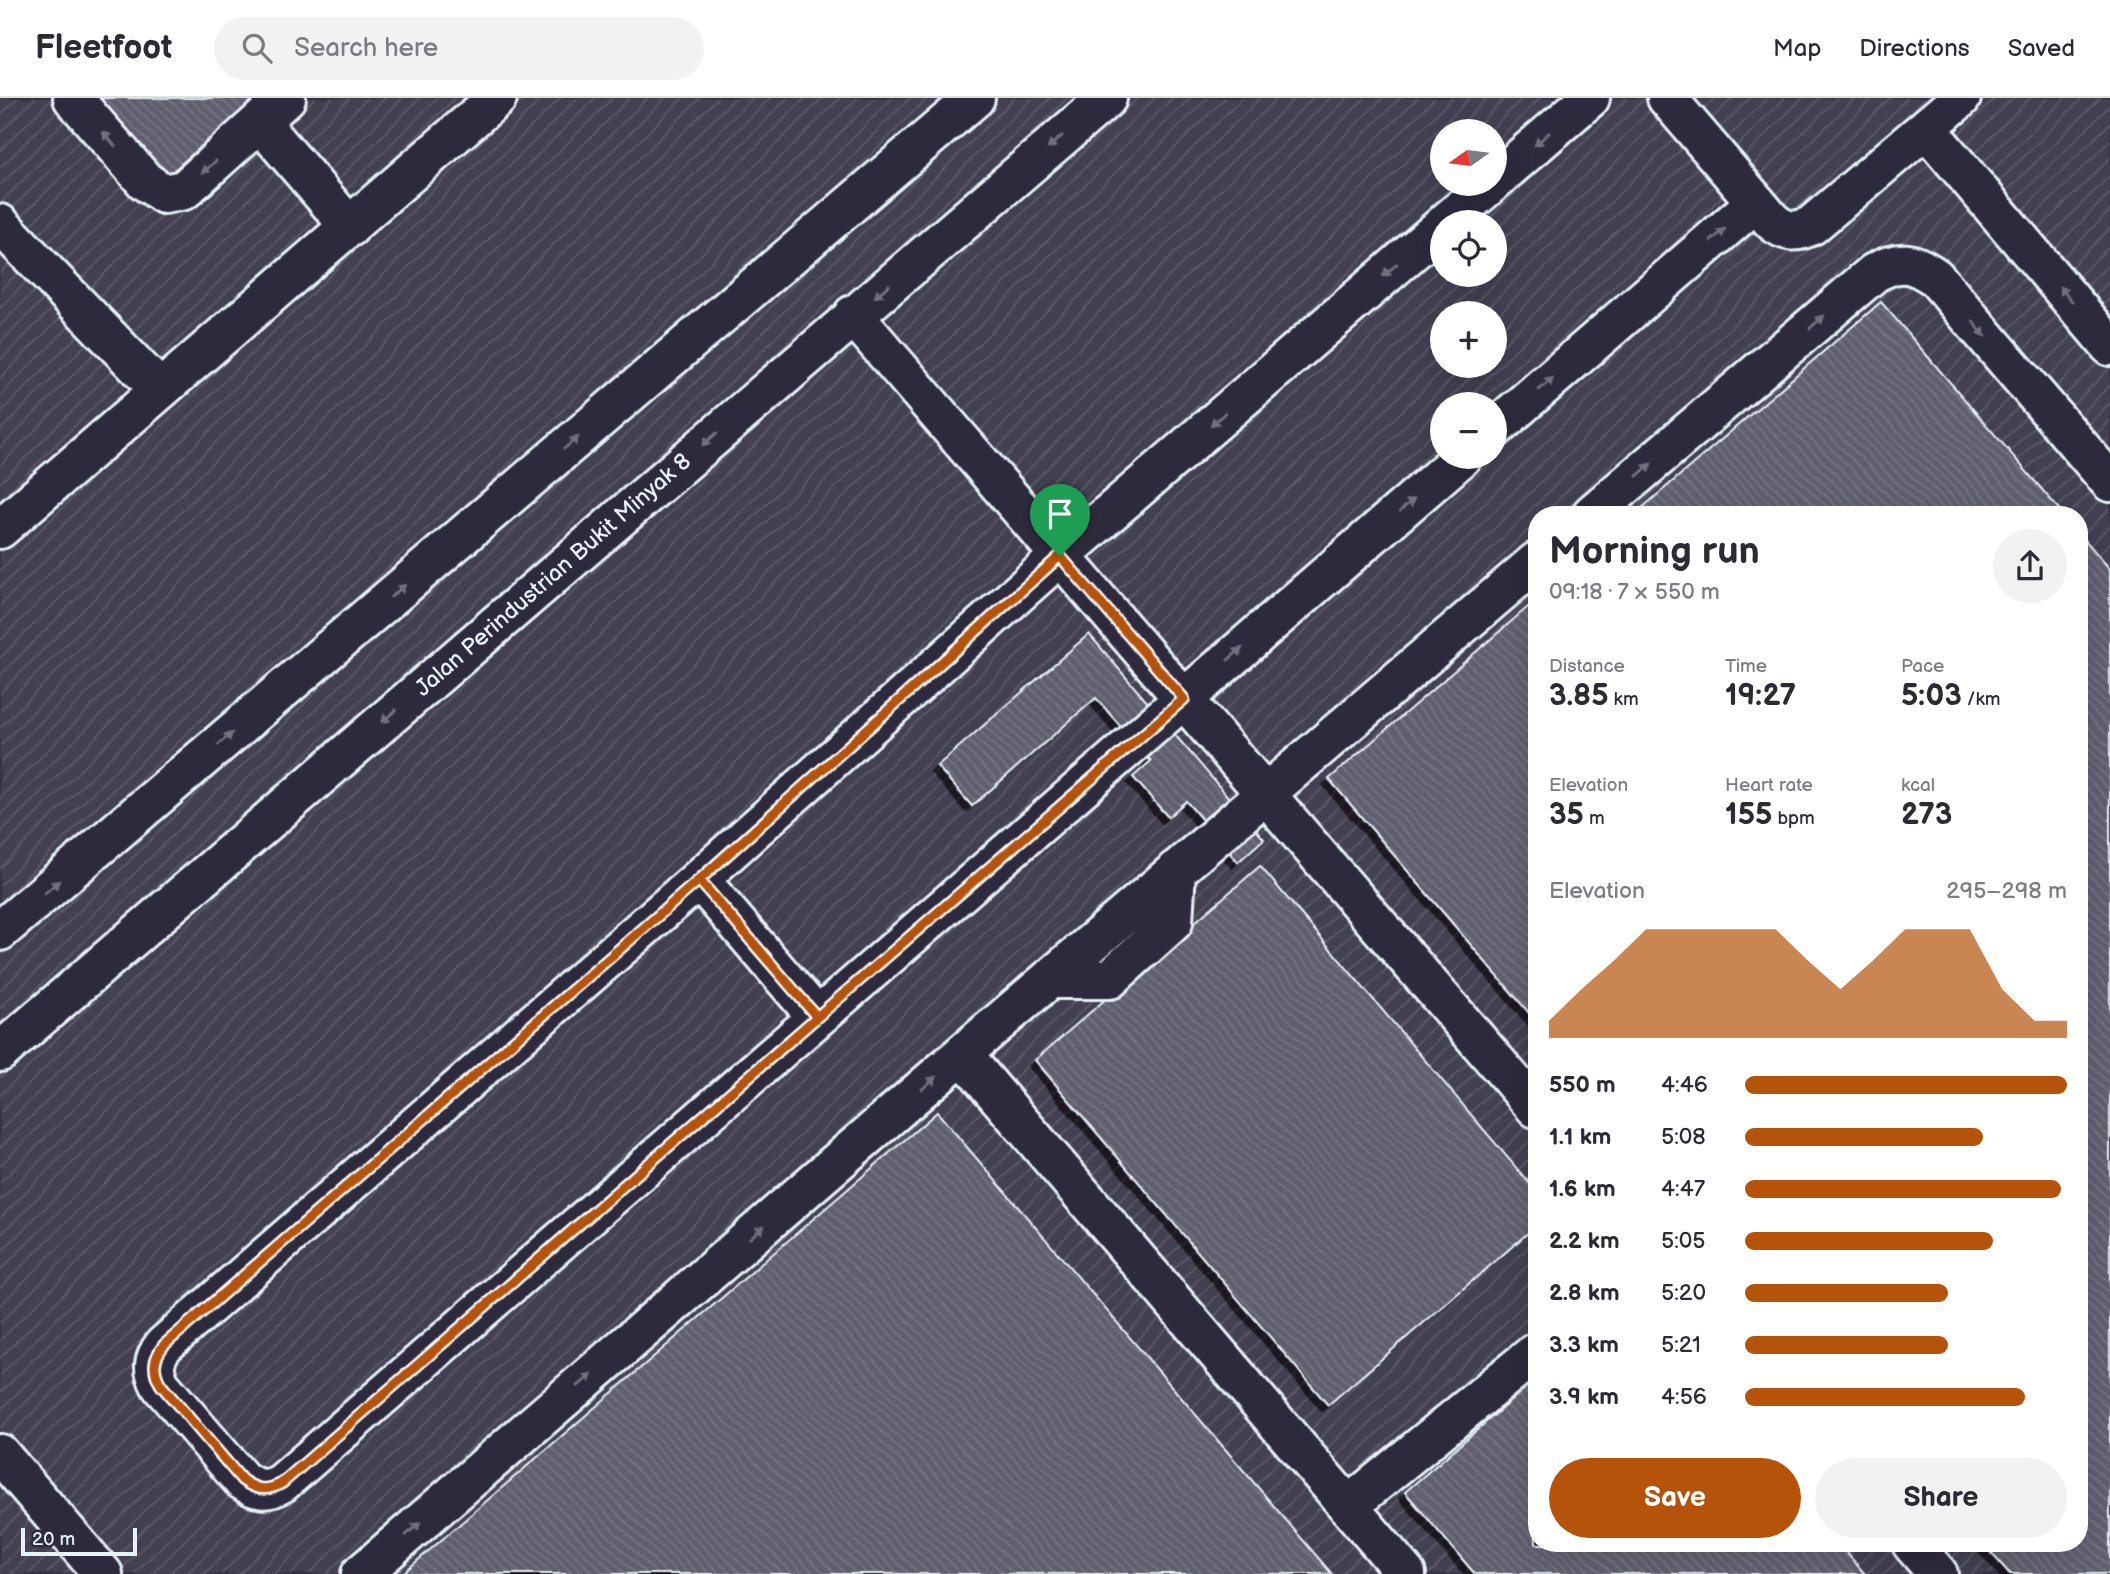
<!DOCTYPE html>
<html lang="en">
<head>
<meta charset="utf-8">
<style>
  :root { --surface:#fff; --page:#f2f2f3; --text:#2b2b33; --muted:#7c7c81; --line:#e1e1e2; --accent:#b45309 }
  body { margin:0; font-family:"Balsamiq Sans",sans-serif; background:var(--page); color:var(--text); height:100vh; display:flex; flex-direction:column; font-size:26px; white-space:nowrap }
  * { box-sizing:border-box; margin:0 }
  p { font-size:23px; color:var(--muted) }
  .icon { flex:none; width:38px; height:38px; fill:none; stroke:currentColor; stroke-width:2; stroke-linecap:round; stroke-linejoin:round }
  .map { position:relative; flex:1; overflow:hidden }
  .drawer { position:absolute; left:1528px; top:408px; width:560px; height:1046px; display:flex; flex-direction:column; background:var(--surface); border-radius:28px; box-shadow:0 7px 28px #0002 }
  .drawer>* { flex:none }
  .needle { width:46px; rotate:256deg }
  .fabs { position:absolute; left:1430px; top:21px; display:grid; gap:14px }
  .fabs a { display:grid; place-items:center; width:77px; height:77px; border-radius:50%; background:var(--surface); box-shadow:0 7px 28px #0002; font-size:35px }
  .scale { position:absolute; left:21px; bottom:18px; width:116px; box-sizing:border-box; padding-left:7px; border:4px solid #e8f1f8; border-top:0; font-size:19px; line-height:24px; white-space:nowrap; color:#e8f1f8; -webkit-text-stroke:5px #2f2a3d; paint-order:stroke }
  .pin { position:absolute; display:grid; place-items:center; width:60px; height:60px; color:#fff; margin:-72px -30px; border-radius:50% 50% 50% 0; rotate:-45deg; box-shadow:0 0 7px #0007 }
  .pin .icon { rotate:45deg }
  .round { display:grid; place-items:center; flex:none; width:74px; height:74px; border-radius:37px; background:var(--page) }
  .headline { display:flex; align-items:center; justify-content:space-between; height:119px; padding:0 21px }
  h1 { font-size:38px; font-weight:700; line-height:52px }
  .metrics { display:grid; grid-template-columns:repeat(3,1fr); gap:10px; height:119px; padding:7px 21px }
  .metrics div { display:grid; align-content:center }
  .metrics b { font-size:30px; font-weight:700 }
  .metrics small { font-size:19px; font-weight:400 }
  .metrics p { font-size:19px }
  .chart { height:196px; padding:14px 21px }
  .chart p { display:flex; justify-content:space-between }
  .chart svg { width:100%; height:126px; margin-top:7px; fill:var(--accent); opacity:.7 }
  .button { display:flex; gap:14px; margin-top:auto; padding:14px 21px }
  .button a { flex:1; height:80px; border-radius:42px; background:var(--accent); color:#fff; font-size:28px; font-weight:700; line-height:80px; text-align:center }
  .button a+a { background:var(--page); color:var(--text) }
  ul { padding:0 21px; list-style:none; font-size:23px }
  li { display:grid; grid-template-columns:112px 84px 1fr; align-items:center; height:52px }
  li i { height:18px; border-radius:9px; background:var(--accent) }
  header { display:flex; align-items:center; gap:42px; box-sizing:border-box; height:98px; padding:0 35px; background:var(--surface); border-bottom:2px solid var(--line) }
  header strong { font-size:33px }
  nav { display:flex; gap:38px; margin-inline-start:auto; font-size:24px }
  .search { width:490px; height:63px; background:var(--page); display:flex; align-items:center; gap:18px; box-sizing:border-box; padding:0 24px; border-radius:38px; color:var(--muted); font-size:26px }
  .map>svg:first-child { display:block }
</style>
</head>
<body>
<header>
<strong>Fleetfoot</strong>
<div class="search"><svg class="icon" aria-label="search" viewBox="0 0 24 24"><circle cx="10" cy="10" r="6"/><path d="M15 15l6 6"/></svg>Search here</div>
<nav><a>Map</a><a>Directions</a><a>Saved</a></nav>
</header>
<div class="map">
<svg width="2110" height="1476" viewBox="0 0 2110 1476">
  <defs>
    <pattern id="industrial-furrows" width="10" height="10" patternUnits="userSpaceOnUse" patternTransform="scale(1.75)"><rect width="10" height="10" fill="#433f51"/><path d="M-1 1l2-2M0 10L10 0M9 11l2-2" fill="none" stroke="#5e5b6b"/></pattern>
    <pattern id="building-back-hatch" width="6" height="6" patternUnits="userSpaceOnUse" patternTransform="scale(1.75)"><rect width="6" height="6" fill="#605e6e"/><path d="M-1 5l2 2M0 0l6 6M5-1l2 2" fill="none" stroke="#777683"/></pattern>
    <filter id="shadow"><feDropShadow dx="-6" dy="6" stdDeviation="0" flood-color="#0009"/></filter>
  </defs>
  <rect width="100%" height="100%" fill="#363244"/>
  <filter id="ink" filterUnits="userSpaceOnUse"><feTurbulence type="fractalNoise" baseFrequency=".0143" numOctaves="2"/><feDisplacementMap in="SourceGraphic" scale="14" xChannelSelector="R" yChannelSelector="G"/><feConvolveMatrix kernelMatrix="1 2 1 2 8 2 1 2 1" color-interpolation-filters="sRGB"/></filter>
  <g filter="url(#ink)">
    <path fill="url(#industrial-furrows)" fill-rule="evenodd" d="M0,0H2110V1476H0ZM1442,33H1494V86H1442ZM1442,124H1494V177H1442ZM1442,215H1494V268H1442ZM1442,306H1494V359H1442ZM1536,416H2079V1446H1536Z"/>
    <path fill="url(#building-back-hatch)" stroke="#e8f1f8" stroke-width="2" filter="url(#shadow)" d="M88,0H258L160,84Z
      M1881,204L2063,416H1635Z
      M2079,435L2110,471V1476H2010L1983,1446H2079Z
      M1536,502V923L1329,681Z
      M1089,536L1264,741L1238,764L1186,703L1168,719L1133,679L1151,663L1096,600L972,708L937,668Z
      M1260,768L1536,1093V1128L1328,1307L1035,962Z
      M937,1014L1332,1476H402Z
      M1536,1281V1446H1839L1865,1476H1475L1405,1394Z"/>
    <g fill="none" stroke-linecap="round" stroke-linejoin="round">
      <defs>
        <path id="minor" d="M73,0L145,83L164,96L184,92L286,0
          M1667,0L1772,123C1786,135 1797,135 1812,127L1926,30
          M1961,0L1926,30L2110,248
          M260,24L350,129
          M1494,83L1590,0
          M1446,124L1491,86
          M0,126L160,292
          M1442,128L1060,458L699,781L164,1247C153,1261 152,1272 161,1288L242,1382C256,1392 267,1394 282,1385L1462,359
          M853,217L1536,1010
          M1494,331L1756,104
          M1592,416L1874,175C1899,161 1912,163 1935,179L2110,384
          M0,431L497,0
          M699,781L817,919
          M0,833L975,0
          M1050,881H1110L1173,824L1176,772
          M0,954L1107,0
          M962,956L1406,1476
          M0,1356L103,1476
          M1348,1408L1536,1254
          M1912,1446L1938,1476
          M361,1476L962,956L1536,464"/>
      </defs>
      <use href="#minor" stroke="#e8f1f8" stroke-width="44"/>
      <use href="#minor" stroke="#2f2a3d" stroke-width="38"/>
    </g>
    <defs><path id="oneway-solid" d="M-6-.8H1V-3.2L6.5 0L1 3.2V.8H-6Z" transform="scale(1.75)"/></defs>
    <g fill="#70707e">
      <use href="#oneway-solid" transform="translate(109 41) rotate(-131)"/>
      <use href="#oneway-solid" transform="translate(1542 41) rotate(139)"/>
      <use href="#oneway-solid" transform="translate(1055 44) rotate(139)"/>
      <use href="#oneway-solid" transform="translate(209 69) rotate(138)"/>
      <use href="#oneway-solid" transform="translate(1718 137) rotate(-41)"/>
      <use href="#oneway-solid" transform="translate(1390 172) rotate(139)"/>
      <use href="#oneway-solid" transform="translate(882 193) rotate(139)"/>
      <use href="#oneway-solid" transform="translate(2066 196) rotate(-130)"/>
      <use href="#oneway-solid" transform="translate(1817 224) rotate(-41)"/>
      <use href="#oneway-solid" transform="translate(1979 231) rotate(50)"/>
      <use href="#oneway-solid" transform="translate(1546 286) rotate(-41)"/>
      <use href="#oneway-solid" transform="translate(1218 321) rotate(139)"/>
      <use href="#oneway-solid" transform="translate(710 341) rotate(139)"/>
      <use href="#oneway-solid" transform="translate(571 345) rotate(-40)"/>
      <use href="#oneway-solid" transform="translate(1644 372) rotate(-41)"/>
      <use href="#oneway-solid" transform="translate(1407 407) rotate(-41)"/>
      <use href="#oneway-solid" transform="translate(398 493) rotate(-40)"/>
      <use href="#oneway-solid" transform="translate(1235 556) rotate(-41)"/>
      <use href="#oneway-solid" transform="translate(389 618) rotate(139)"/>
      <use href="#oneway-solid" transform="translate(225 641) rotate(-40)"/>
      <use href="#oneway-solid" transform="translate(52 789) rotate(-40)"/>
      <use href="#oneway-solid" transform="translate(929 985) rotate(-41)"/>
      <use href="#oneway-solid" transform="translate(757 1134) rotate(-41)"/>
      <use href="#oneway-solid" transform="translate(585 1282) rotate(-41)"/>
      <use href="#oneway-solid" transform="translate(413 1431) rotate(-41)"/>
    </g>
  </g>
  <g fill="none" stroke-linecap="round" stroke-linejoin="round" filter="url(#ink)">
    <defs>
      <path id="route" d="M1060,458L699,782L817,919L282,1385C267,1394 256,1392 242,1382L161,1287C152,1272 153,1261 164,1247L699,782L817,919L1184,601L1060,458"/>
    </defs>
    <use href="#route" stroke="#fff" stroke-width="14"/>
    <use href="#route" stroke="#b45309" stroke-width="9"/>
  </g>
  <g text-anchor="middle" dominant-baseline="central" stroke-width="6" stroke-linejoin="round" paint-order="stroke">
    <g font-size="23" fill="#e8f1f8" stroke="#2f2a3d">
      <text transform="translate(553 477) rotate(-41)">Jalan Perindustrian Bukit Minyak 8</text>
    </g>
  </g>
</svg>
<div class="fabs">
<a><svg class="needle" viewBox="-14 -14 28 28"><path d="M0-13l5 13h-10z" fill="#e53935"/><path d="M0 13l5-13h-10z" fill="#7c7c81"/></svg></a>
<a><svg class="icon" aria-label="locate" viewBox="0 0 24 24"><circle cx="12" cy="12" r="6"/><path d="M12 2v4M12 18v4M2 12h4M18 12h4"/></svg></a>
<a>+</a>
<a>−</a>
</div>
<div class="scale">20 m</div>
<div class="pin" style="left:1060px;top:458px;background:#1e9e55"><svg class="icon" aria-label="arrive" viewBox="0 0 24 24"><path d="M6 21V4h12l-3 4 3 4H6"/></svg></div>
<section class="drawer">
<div class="headline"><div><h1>Morning run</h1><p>09:18 · 7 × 550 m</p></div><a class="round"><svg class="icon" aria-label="share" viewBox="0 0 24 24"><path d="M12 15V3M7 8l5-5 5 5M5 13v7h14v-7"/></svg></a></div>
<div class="metrics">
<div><p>Distance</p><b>3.85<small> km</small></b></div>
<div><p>Time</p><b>19:27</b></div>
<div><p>Pace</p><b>5:03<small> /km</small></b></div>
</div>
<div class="metrics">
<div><p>Elevation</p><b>35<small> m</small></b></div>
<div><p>Heart rate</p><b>155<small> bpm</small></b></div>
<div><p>kcal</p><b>273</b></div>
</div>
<div class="chart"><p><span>Elevation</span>295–298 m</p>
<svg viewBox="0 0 160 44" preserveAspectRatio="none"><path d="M0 44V38L10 27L20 17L30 6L40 6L50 6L60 6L70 6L80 17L90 27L100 17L110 6L120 6L130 6L140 27L150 38L160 38V44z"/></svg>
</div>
<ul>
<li><b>550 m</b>4:46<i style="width:100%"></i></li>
<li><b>1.1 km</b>5:08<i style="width:74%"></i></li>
<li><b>1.6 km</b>4:47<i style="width:98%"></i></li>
<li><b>2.2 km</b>5:05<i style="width:77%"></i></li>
<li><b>2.8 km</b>5:20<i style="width:63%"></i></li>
<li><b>3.3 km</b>5:21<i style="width:63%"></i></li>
<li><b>3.9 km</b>4:56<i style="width:87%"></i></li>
</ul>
<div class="button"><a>Save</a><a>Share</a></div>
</section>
</div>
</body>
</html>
